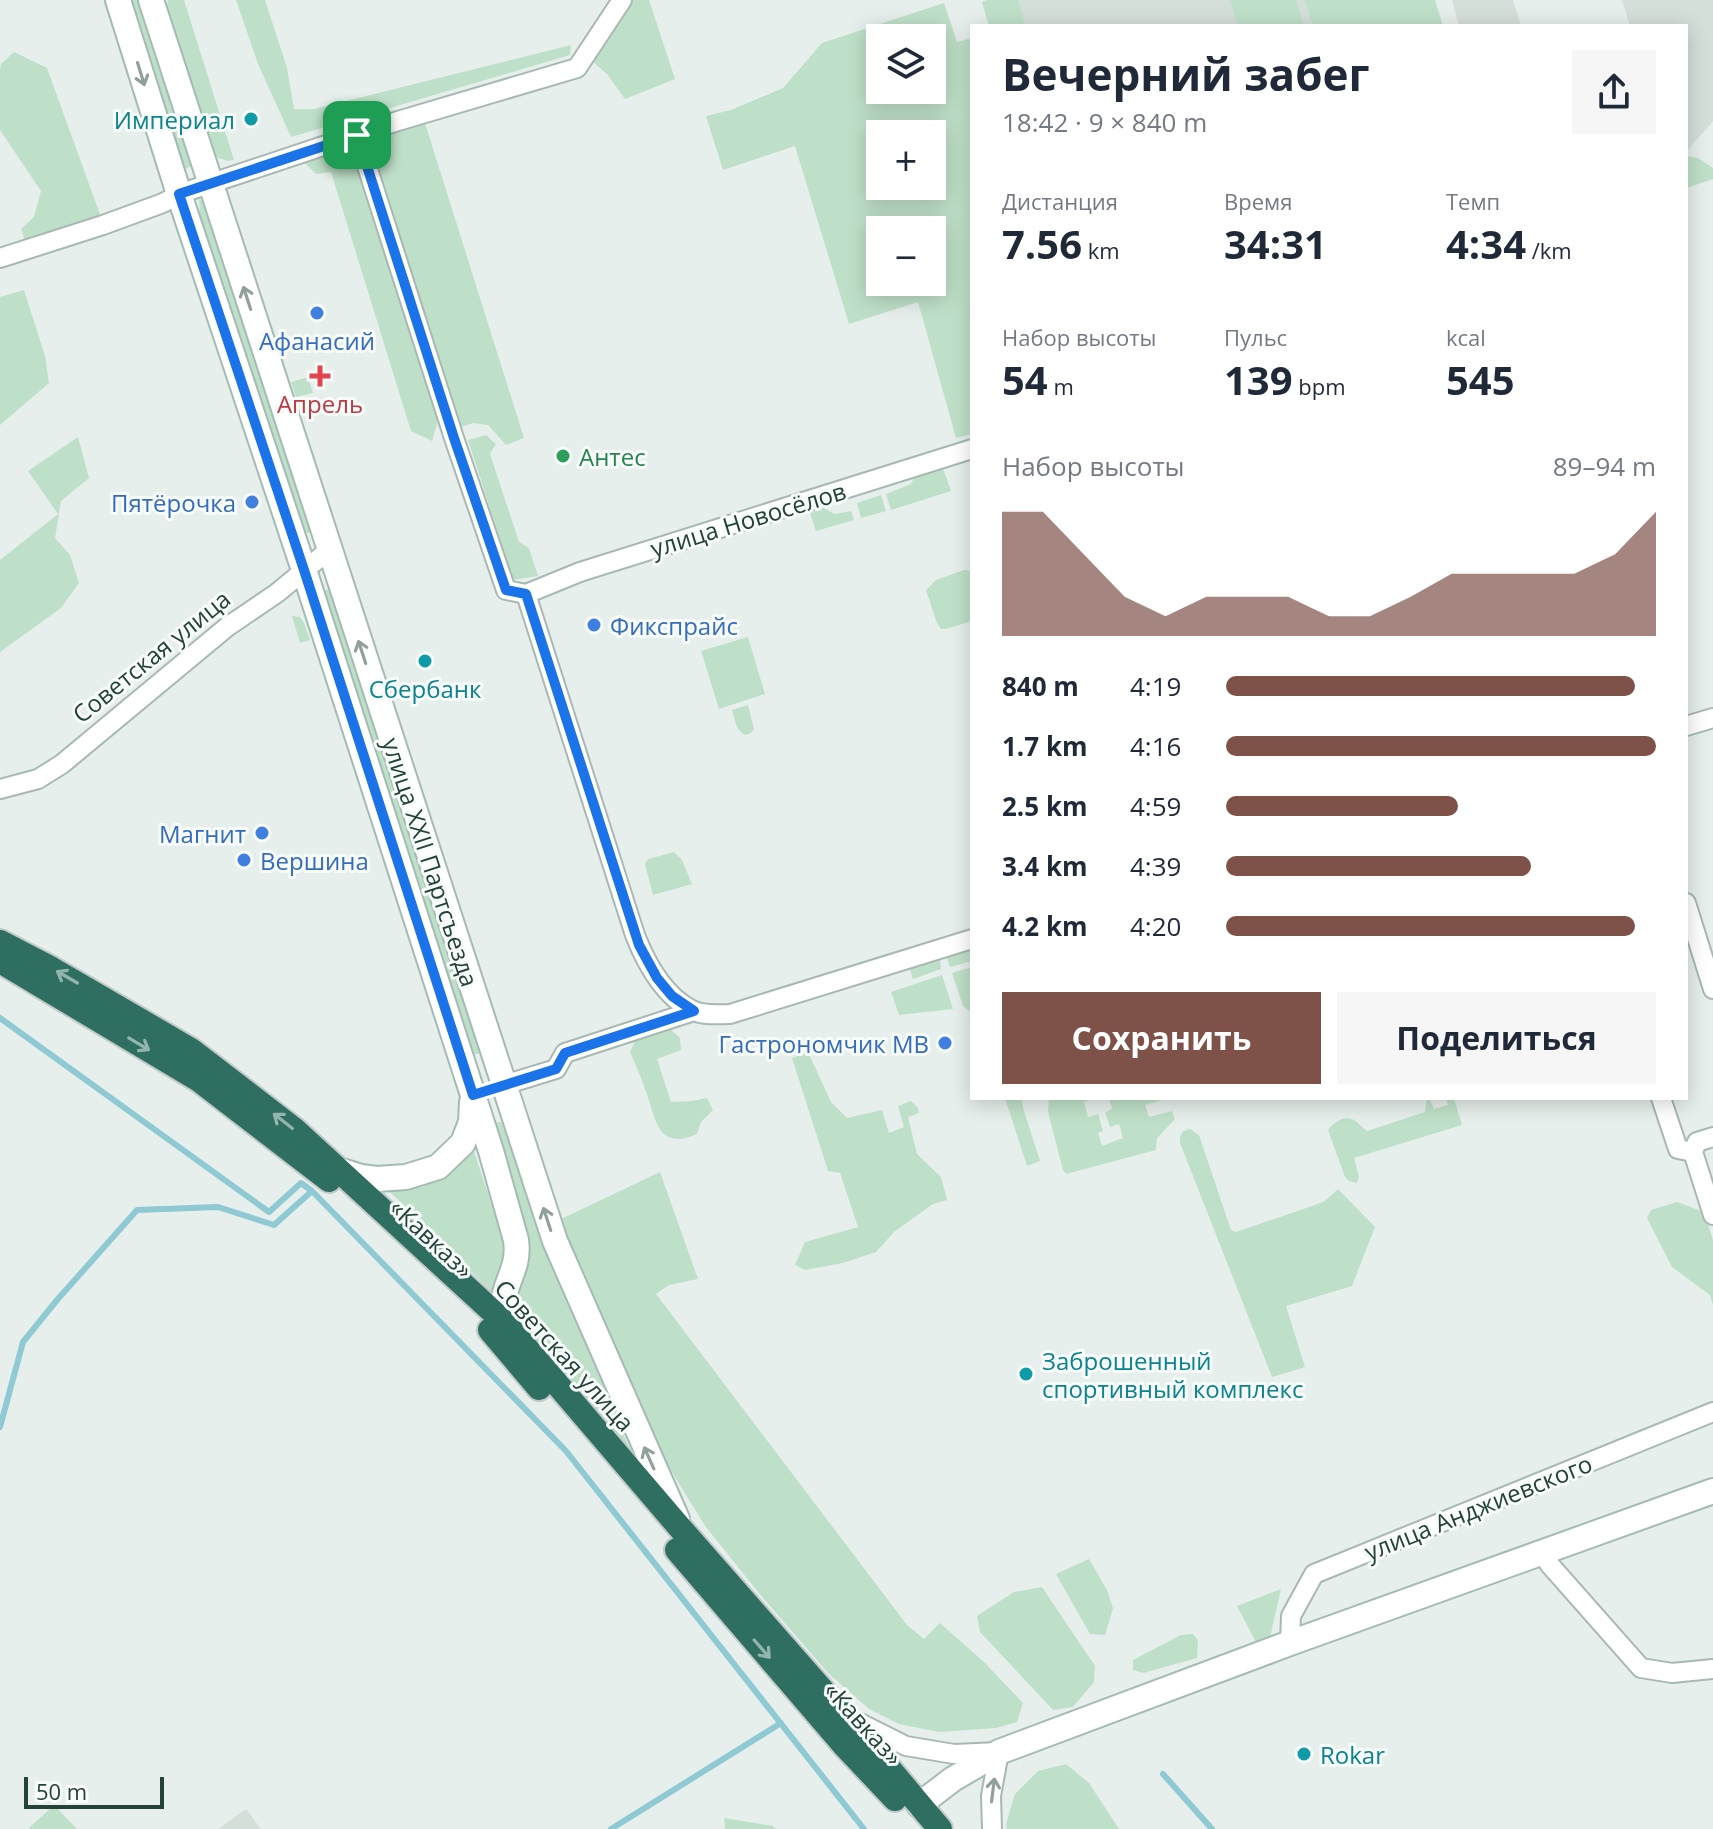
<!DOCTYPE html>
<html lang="ru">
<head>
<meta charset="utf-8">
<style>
  :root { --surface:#fff; --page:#f6f6f7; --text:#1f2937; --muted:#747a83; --accent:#7f5249 }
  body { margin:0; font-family:"Open Sans",sans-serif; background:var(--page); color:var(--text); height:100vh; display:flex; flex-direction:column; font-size:30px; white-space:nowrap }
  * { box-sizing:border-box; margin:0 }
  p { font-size:26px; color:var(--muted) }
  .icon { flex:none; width:44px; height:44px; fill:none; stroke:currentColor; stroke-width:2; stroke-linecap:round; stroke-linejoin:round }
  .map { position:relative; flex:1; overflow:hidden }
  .panel { position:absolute; left:970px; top:24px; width:718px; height:1076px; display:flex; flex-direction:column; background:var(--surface); border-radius:0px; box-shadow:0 4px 20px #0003 }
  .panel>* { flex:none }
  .controls { position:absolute; left:866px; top:24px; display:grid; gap:16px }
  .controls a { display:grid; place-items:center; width:80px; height:80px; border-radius:0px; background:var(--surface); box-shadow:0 4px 20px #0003; font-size:40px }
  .scale { position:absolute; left:24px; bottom:20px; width:140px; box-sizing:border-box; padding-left:8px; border:4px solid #24423a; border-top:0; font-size:22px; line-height:28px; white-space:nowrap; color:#24423a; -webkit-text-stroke:6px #f7fbf9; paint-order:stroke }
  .pin { position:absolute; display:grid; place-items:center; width:68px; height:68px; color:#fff; margin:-34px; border-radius:16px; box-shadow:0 4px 12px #0006 }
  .round { display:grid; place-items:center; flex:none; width:84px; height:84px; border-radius:0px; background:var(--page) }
  .head { display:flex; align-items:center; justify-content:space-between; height:136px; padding:0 32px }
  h1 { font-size:44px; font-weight:700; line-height:60px }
  .stats { display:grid; grid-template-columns:repeat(3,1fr); gap:12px; height:136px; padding:8px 32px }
  .stats div { display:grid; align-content:center }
  .stats b { font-size:40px; font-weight:700 }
  .stats small { font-size:22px; font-weight:400 }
  .stats p { font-size:22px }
  .chart { height:224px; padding:16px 32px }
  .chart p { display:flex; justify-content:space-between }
  .chart svg { width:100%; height:144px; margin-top:8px; fill:var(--accent); opacity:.7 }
  .button { display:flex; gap:16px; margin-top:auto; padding:16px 32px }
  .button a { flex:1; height:92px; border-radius:0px; background:var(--accent); color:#fff; font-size:32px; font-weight:700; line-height:92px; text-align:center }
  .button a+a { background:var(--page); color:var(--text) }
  ul { padding:0 32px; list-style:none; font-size:26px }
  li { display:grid; grid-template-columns:128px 96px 1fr; align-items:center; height:60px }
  li i { height:20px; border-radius:10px; background:var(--accent) }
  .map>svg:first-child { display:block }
</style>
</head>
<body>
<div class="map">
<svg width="1713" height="1829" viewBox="0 0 1713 1829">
  <rect width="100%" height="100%" fill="#e6efeb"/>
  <path fill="#d4dfda" d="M1018,0H1304L1313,26H1026Z
    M1452,0H1513L1521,26H1459Z
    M1622,0H1713V121L1686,152V26H1630Z
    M246,1809L261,1829H218Z"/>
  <path fill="#bfe0c8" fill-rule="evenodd" d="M128,0H139L193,166L184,169Z
    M168,0H184L234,160L228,161L212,156L166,12Z
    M236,0H265L287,68L294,109H314L571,45L570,55L291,137L258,64Z
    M631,0H649L675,79L625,99L607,74L592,61Z
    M987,0H1018L1026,26H989L982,2Z
    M1230,0H1296L1304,26H1238Z
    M1304,0H1435L1443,26H1313Z
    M944,3L957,42L972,38V434L956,438L918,302L849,324L795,146L723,170L706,116L731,110L783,88L822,43ZM932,38V90H880V38ZM932,134V186H880V134ZM932,230V282H880V230Z
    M14,52L47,68L102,220L25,241L21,229L34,217L41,191L0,130V70L1,64Z
    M425,123L524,438L506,445L488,425L473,423L461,427L379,172V139Z
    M340,148H353L439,417L432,441L411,431L331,172L316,174L305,163L314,157Z
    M1686,156L1698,158L1713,168V179L1686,188Z
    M199,199L206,203L313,532L301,534L200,215Z
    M24,290L45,356L49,383L0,425V297Z
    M308,377L313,393L296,397L291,382Z
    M486,435L496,444L490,454L519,542L529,548L538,576L513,580L468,440Z
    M78,437L89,478L61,501L55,538L70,555L79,583L61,608L0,652V560L58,514L28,471Z
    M938,465L944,471L951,491L891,510L886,494L911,484L913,480L911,473Z
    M881,495L886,511L861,518L857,503Z
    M822,499L825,509L835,514L851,511L854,520L816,531L807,504Z
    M964,570L972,571V621L946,629H941L937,623L926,590L936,580Z
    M332,588L482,1053L471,1055L316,593Z
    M292,616L300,617L304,623L310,640L300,643Z
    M748,637L765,694L719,709L701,651Z
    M748,705L754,729L751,733L746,735C736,732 735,719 732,710Z
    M674,852L682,860L692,884L653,895L645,864L648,859Z
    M972,948V961L950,967L946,956Z
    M940,957L941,969L913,979L909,967Z
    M972,967V1007L969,1011L963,1006L952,973Z
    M942,975L953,1009L899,1015L891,992Z
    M667,1026L680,1038L681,1050L657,1059L671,1102L692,1101L707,1098L713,1110L701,1122L697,1134C656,1152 656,1117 645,1089C641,1076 635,1064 630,1052L638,1035Z
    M808,1052L831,1102L847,1118L882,1110L889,1133L904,1127L898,1106L911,1101L918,1108L919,1113L908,1117L917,1154L941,1177L947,1200L933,1204L894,1232L876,1252L843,1263L805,1270L795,1265L805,1242L858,1227L840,1173L828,1171L792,1058Z
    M1005,1098H1022L1023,1108L1040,1161L1027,1166Z
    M1049,1098H1093L1084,1102L1088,1117L1098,1114L1103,1131L1098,1133L1102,1146L1123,1138L1119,1124L1110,1127L1105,1112L1112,1109L1109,1098H1169L1145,1105L1149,1117L1172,1111L1175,1119L1157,1138L1156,1150L1066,1174L1063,1170L1048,1112Z
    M1427,1098H1429L1434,1109L1448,1105L1446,1098H1454L1462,1125L1354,1158L1359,1177L1357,1183L1349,1181L1345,1177L1328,1130C1333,1124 1342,1116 1351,1119C1357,1120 1362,1128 1367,1131L1425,1112Z
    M501,1122L632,1455L512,1310L529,1247L493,1123Z
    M1190,1129L1199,1135L1231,1230L1236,1232L1315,1205L1325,1201L1338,1189L1375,1227L1352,1286L1286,1306L1305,1367L1272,1377L1180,1143V1137L1183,1131Z
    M471,1143L507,1250L493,1293L390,1192L422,1187L452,1168Z
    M660,1172L698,1279L669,1285L656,1294L907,1625L924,1639L940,1623L984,1662L1023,1703L1017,1722L996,1728L939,1732L899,1724L869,1709L829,1674L763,1598L705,1526L675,1477L636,1409L571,1253L559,1220Z
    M1677,1202L1704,1212L1713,1240V1305L1710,1295L1672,1267L1647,1218L1651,1210Z
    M1089,1559L1107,1590L1113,1608L1105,1635L1090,1634L1056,1574Z
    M1042,1587L1095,1666L1094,1682L1073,1707L1053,1710L980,1632L977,1616L1014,1592Z
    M1281,1589L1271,1633L1272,1641L1258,1646L1237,1606Z
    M1193,1634L1198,1640L1197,1658L1143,1673L1133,1670V1660L1181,1635Z
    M1066,1764L1089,1783L1119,1829H1007L1006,1824L1015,1794L1038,1771Z
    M54,1805L77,1829H30L29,1828Z
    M724,1818L773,1826L776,1829H725Z"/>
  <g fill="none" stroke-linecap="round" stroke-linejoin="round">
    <path stroke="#8ec9d4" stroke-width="6" d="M0,1018L269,1212L301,1183L312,1191L566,1451L864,1829
      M0,1427L23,1342L57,1300L137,1210L218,1207L274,1225L312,1191
      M1163,1774L1212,1829
      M611,1829L781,1723"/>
    <defs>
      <path id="street" d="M357,135L454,438L506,590L526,594L635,935C646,963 664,996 692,1010C703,1016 718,1014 730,1014L972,939
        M0,258L103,225L163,203L179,194L398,121L577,68L622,0
        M526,594L580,572L972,449
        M1686,726L1713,718
        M0,789L38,779L62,764L227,627L277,593L329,550
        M1686,903L1713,989
        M504,1085L556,1069L565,1053L694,1011
        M1661,1098L1678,1149L1693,1152
        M1713,1137L1697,1142L1693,1152L1713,1215
        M1542,1553L1550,1565L1641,1668L1672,1673L1713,1669
        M1290,1643L1291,1616L1314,1574L1713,1412
        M850,1718L906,1746L954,1754L999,1752L991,1796L992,1829"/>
      <path id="secondary" d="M118,0L179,194L304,570L491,1151L516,1240C520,1268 505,1280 503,1304C502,1315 505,1326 508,1337
        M151,0L555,1241L677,1519
        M335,1169L361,1177L377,1179L406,1177L438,1167L463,1143L471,1122L472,1102
        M919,1805L953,1779L999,1752L1290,1643L1713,1491"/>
      <path id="highway" d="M0,942L52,969L191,1050L295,1130L505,1323L681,1529L844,1715L940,1829
        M0,961L199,1080L329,1180
        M490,1330L539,1388
        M677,1550L844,1745L895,1799"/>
    </defs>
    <use href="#street" stroke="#a8b8b2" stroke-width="22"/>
    <use href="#secondary" stroke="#a4bbb3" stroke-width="28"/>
    <use href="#highway" stroke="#c2cac8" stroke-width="28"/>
    <use href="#street" stroke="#fff" stroke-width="18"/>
    <use href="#secondary" stroke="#fff" stroke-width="24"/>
    <use href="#highway" stroke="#2f6f62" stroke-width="24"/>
  </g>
  <defs><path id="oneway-shaft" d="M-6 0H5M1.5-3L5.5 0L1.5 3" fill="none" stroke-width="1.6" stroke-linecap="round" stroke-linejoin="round" transform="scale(2)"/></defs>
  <g stroke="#92a09c">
    <use href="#oneway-shaft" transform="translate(141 74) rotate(73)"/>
    <use href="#oneway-shaft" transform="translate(247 298) rotate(-108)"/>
    <use href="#oneway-shaft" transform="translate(362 652) rotate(-108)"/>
    <use href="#oneway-shaft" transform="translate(547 1219) rotate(-108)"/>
    <use href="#oneway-shaft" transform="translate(649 1458) rotate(-114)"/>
    <use href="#oneway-shaft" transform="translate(993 1790) rotate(-83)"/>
  </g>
  <g stroke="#93b5ae">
    <use href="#oneway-shaft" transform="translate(67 977) rotate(-150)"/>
    <use href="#oneway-shaft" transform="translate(139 1044) rotate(31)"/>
    <use href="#oneway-shaft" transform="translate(283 1121) rotate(-142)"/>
    <use href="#oneway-shaft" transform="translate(762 1649) rotate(49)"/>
  </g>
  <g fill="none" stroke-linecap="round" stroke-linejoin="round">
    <defs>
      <path id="route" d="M357,135L454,438L506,590L526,594L639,945L657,978L672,996L694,1011L565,1053L556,1069L473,1095L304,570L179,194Z"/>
    </defs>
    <use href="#route" stroke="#fff" stroke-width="16"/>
    <use href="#route" stroke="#1a73e8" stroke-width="10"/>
  </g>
  <g fill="#0f9aa8" stroke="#f7fbf9" stroke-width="3">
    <circle cx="251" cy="119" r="8"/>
    <circle cx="425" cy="661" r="8"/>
    <circle cx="1026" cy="1374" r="8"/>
    <circle cx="1304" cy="1754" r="8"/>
  </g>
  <g fill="#3f7fe0" stroke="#f7fbf9" stroke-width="3">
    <circle cx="317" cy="313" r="8"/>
    <circle cx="252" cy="502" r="8"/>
    <circle cx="594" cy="625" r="8"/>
    <circle cx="262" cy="833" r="8"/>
    <circle cx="244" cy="860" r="8"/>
    <circle cx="945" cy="1043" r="8"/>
  </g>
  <path fill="#e0444e" stroke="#f7fbf9" stroke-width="3" d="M316 364h8v8h8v8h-8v8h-8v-8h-8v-8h8z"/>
  <circle fill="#2e9e5b" stroke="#f7fbf9" stroke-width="3" cx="563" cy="456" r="8"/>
  <g text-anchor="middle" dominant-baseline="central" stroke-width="6" stroke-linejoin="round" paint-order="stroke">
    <g font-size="24" fill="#0d838f" stroke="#f7fbf9" text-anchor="start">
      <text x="235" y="119" text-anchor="end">Империал</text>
      <text x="425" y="688" text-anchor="middle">Сбербанк</text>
      <text x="1042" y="1360">Заброшенный<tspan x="1042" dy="28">спортивный комплекс</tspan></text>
      <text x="1320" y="1754">Rokar</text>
    </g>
    <g font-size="24" fill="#366cbe" stroke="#f7fbf9" text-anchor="end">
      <text x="317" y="340" text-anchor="middle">Афанасий</text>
      <text x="236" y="502">Пятёрочка</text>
      <text x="610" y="625" text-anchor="start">Фикспрайс</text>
      <text x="246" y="833">Магнит</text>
      <text x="260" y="860" text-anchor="start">Вершина</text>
      <text x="929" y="1043">Гастрономчик МВ</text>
    </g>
    <g font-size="24" fill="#be3a42" stroke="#f7fbf9">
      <text x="320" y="403">Апрель</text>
    </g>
    <g font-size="24" fill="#27864d" stroke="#f7fbf9" text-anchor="start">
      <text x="579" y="456">Антес</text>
    </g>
    <g font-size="24" fill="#24423a" stroke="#f7fbf9">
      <text transform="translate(748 519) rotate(-17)">улица Новосёлов</text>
      <text transform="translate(151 656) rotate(-39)">Советская улица</text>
      <text transform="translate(431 862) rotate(72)">улица XXII Партсъезда</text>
      <text transform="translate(432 1238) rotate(43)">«Кавказ»</text>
      <text transform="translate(565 1355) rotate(48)">Советская улица</text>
      <text transform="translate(1478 1507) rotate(-22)">улица Анджиевского</text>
      <text transform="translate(864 1723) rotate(48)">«Кавказ»</text>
    </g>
  </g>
</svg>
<div class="controls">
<a><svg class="icon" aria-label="layers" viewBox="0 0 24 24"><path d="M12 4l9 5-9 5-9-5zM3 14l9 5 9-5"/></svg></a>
<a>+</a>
<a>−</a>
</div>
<div class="scale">50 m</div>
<div class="pin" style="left:357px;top:135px;background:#1e9e55"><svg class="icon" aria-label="arrive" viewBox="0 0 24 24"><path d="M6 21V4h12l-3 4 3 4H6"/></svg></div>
<section class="panel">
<div class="head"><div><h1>Вечерний забег</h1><p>18:42 · 9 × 840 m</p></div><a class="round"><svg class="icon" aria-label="share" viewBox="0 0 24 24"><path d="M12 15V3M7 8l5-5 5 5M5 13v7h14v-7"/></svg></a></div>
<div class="stats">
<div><p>Дистанция</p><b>7.56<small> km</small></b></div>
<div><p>Время</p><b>34:31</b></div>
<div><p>Темп</p><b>4:34<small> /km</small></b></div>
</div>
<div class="stats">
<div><p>Набор высоты</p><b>54<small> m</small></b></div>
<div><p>Пульс</p><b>139<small> bpm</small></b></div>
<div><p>kcal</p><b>545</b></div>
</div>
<div class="chart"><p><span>Набор высоты</span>89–94 m</p>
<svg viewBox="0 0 160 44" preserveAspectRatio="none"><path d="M0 44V6L10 6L20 19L30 32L40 38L50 32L60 32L70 32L80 38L90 38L100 32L110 25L120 25L130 25L140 25L150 19L160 6V44z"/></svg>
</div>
<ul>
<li><b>840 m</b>4:19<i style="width:95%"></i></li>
<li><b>1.7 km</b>4:16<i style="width:100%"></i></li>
<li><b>2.5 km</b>4:59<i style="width:54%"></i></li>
<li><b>3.4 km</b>4:39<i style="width:71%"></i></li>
<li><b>4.2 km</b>4:20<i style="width:95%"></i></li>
</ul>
<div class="button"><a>Сохранить</a><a>Поделиться</a></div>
</section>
</div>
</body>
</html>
